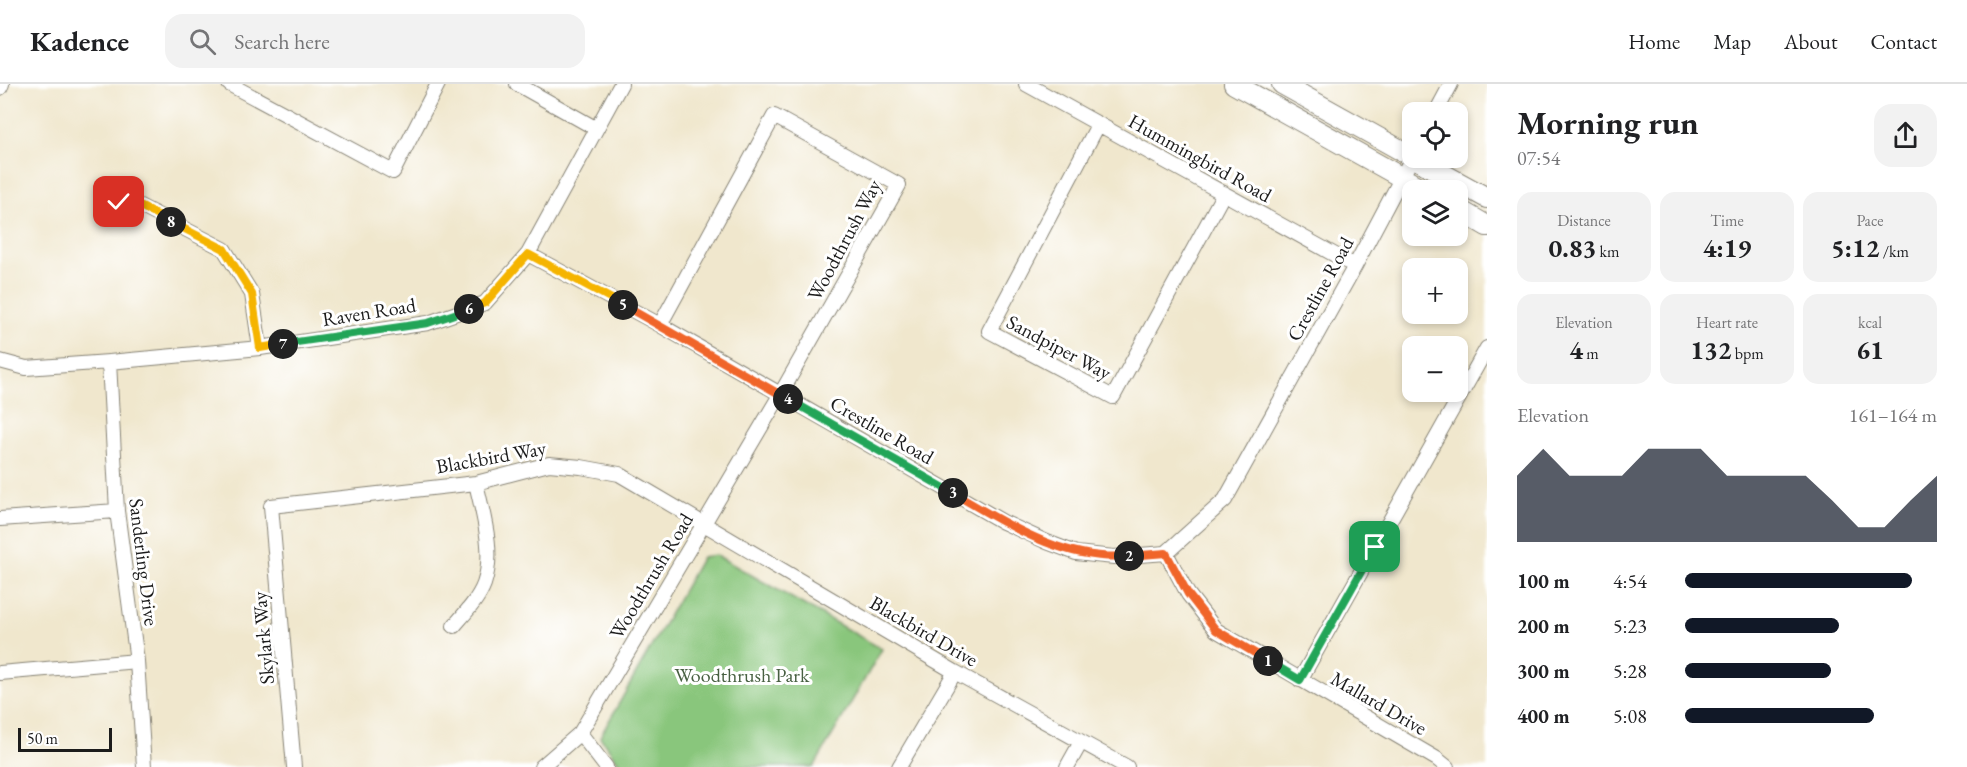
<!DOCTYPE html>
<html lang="en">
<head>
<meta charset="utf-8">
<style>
  :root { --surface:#fff; --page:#f2f2f2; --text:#202124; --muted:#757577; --line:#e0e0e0; --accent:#111827 }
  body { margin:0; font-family:"EB Garamond",serif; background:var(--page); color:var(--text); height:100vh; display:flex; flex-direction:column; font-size:22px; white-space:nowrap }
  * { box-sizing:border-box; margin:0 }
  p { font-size:20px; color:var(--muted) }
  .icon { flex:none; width:33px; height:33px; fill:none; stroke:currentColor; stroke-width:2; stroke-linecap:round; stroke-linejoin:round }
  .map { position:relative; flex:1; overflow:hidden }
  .side { display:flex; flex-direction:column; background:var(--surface); width:480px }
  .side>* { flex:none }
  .controls { position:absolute; left:1402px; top:18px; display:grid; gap:12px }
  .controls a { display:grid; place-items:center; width:66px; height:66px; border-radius:12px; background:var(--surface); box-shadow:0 3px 9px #0003; font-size:30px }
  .scale { position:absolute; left:18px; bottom:15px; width:94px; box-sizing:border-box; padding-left:6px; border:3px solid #1c1c1c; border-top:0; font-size:16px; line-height:21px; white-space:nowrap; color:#1c1c1c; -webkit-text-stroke:4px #fff; paint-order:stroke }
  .pin { position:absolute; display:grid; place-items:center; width:51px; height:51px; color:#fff; margin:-26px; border-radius:12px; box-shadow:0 3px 9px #0006 }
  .km { position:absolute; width:30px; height:30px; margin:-15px; border-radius:50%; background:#222; color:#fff; font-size:16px; line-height:30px; text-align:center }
  .round { display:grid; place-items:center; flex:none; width:63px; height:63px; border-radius:18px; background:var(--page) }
  .overview { display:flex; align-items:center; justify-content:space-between; height:102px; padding:0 30px }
  h1 { font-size:33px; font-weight:700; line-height:45px }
  .figures { display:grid; grid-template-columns:repeat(3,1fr); gap:9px; height:102px; padding:6px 30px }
  .figures div { display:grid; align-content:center; border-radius:15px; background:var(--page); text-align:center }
  .figures b { font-size:26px; font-weight:700 }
  .figures small { font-size:16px; font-weight:400 }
  .figures p { font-size:16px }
  .chart { height:168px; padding:12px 30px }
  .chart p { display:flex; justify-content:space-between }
  .chart svg { width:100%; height:108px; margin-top:6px; fill:var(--accent); opacity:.7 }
  ul { padding:0 30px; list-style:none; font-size:20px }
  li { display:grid; grid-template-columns:96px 72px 1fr; align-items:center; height:45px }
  li i { height:15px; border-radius:8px; background:var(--accent) }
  header { display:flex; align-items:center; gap:36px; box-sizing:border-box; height:84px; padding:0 30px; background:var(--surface); border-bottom:2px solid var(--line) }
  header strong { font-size:28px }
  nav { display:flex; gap:33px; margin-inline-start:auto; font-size:21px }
  .search { width:420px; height:54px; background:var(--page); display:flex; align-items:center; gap:15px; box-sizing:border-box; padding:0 21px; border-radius:18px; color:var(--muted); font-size:22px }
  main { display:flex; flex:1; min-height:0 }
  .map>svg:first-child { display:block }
</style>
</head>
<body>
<header>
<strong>Kadence</strong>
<div class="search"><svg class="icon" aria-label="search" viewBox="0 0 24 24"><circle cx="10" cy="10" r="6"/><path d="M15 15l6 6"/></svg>Search here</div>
<nav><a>Home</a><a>Map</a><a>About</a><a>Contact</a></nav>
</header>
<main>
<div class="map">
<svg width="1487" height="683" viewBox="0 0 1487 683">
  <rect width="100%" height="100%" fill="#fff"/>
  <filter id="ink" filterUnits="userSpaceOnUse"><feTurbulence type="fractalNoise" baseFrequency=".0167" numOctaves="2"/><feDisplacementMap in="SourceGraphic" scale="12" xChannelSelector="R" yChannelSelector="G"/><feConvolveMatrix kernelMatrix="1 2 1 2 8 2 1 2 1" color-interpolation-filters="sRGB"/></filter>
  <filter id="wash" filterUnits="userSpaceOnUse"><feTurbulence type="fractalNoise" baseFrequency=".008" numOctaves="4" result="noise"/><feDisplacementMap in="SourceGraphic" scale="24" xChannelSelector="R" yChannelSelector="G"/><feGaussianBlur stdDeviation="1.35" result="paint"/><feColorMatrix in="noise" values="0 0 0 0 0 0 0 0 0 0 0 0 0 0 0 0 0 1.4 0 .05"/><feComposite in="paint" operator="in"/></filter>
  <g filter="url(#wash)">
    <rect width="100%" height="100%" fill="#f0e7cd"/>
    <path fill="#89c67c" stroke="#52714c" stroke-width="1.5" d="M716,471L882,565L814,683H622L600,653L702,473Z"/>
  </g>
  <g filter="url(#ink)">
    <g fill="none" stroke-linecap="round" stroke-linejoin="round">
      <defs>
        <path id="minor" d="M229,0L393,88L438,0
          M517,0L595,44
          M1026,0L1355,182
          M0,4L2,0
          M1436,28L1451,0
          M1098,41L989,247L1113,313L1224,109
          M119,118L140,122L224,165L252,210L260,264
          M528,170L660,241L1003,438L1047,458L1076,469L1114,473L1166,469L1225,416L1355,182L1413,72
          M0,277L26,284L109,278L260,264L428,239L485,219L528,170L621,0
          M109,278L117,427L137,577L144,683
          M0,435L117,427
          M1166,469L1188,510L1216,546L1437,675L1447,683
          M454,542C465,529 478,516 484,500C495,468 483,431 476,399
          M0,589L137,577
          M1300,596L1487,264
          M580,649L606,683
          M294,683L271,422L476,399L549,380L581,383L619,390L955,588L1127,683
          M541,683L580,649L780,311L899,101L774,32L660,241
          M899,683L955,588
          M1067,683L1081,658"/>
        <path id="secondary" d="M1234,0L1424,106
          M1282,0L1413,73
          M1414,74L1487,114
          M1458,125L1487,142"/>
      </defs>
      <use href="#minor" stroke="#868274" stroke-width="16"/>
      <use href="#secondary" stroke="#868274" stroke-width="22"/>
      <use href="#minor" stroke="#fff" stroke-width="14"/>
      <use href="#secondary" stroke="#fff" stroke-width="20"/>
    </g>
  </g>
  <g fill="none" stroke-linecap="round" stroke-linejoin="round" filter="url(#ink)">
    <defs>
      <path id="split-1" d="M1268,577L1300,596L1375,463"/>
      <path id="split-2" d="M1129,472L1166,469L1188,510L1216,546L1268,577"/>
      <path id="split-3" d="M953,409C1007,440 1064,478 1129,472"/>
      <path id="split-4" d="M788,315L953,409"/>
      <path id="split-5" d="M623,221L788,315"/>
      <path id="split-6" d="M469,225L485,219L528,170L623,221"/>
      <path id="split-7" d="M283,260L428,239L469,225"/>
      <path id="split-8" d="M171,138L224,165L252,210L260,264L283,260"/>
      <path id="split-9" d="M119,118L140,122L171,138"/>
    </defs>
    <use href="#split-1" stroke="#fff" stroke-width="12"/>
    <use href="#split-2" stroke="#fff" stroke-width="12"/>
    <use href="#split-3" stroke="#fff" stroke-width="12"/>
    <use href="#split-4" stroke="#fff" stroke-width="12"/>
    <use href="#split-5" stroke="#fff" stroke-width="12"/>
    <use href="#split-6" stroke="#fff" stroke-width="12"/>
    <use href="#split-7" stroke="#fff" stroke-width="12"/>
    <use href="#split-8" stroke="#fff" stroke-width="12"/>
    <use href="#split-9" stroke="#fff" stroke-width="12"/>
    <use href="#split-1" stroke="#22a559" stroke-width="8"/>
    <use href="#split-2" stroke="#f0652b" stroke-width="8"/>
    <use href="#split-3" stroke="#f0652b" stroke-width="8"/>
    <use href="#split-4" stroke="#22a559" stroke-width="8"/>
    <use href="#split-5" stroke="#f0652b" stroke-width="8"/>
    <use href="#split-6" stroke="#f5b400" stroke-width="8"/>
    <use href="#split-7" stroke="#22a559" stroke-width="8"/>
    <use href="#split-8" stroke="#f5b400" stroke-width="8"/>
    <use href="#split-9" stroke="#f5b400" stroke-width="8"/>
  </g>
  <g text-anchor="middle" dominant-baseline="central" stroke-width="6" stroke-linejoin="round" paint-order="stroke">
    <g font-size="20" fill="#1c1c1c" stroke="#fff">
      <text transform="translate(1200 74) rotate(29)">Hummingbird Road</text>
      <text transform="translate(844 156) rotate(-62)">Woodthrush Way</text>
      <text transform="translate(1320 205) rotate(-61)">Crestline Road</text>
      <text transform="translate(369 228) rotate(-9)">Raven Road</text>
      <text transform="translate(1059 263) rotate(28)">Sandpiper Way</text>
      <text transform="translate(882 346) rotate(30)">Crestline Road</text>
      <text transform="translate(491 373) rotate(-10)">Blackbird Way</text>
      <text transform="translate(144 478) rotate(83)">Sanderling Drive</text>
      <text transform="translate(651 492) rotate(-59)">Woodthrush Road</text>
      <text transform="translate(924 547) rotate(30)">Blackbird Drive</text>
      <text transform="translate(263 554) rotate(-95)">Skylark Way</text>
      <text transform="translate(1379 619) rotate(30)">Mallard Drive</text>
    </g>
    <g font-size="20" fill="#486042" stroke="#fff">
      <text x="742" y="591">Woodthrush Park</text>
    </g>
  </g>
</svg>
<div class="controls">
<a><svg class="icon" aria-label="locate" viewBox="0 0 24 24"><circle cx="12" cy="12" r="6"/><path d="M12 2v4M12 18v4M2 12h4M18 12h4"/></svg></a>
<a><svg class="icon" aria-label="layers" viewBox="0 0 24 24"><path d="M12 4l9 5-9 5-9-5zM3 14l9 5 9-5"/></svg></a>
<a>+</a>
<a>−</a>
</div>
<div class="scale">50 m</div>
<div class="pin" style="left:1375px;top:463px;background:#1e9e55"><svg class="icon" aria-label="arrive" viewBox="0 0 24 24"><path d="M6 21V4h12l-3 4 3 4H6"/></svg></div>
<div class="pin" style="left:119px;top:118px;background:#d93025"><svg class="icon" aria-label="check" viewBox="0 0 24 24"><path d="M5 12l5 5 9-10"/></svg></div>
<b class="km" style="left:1268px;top:577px">1</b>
<b class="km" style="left:1129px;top:472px">2</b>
<b class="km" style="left:953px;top:409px">3</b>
<b class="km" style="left:788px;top:315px">4</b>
<b class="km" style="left:623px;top:221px">5</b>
<b class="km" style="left:469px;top:225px">6</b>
<b class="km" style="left:283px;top:260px">7</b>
<b class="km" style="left:171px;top:138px">8</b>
</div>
<section class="side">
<div class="overview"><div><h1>Morning run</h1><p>07:54</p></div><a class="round"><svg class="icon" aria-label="share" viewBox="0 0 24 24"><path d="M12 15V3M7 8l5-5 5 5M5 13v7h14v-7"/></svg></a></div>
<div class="figures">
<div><p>Distance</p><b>0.83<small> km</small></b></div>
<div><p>Time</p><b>4:19</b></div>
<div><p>Pace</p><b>5:12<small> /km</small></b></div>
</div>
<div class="figures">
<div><p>Elevation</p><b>4<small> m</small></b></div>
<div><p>Heart rate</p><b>132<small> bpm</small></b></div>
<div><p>kcal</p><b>61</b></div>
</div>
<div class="chart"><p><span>Elevation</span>161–164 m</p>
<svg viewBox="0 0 160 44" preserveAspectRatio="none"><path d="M0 44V17L10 6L20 17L30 17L40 17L50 6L60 6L70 6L80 17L90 17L100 17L110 17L120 27L130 38L140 38L150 27L160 17V44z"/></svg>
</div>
<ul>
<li><b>100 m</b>4:54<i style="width:90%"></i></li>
<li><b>200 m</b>5:23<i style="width:61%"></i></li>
<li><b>300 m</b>5:28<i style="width:58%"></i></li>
<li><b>400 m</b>5:08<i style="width:75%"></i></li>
</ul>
</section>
</main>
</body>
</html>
